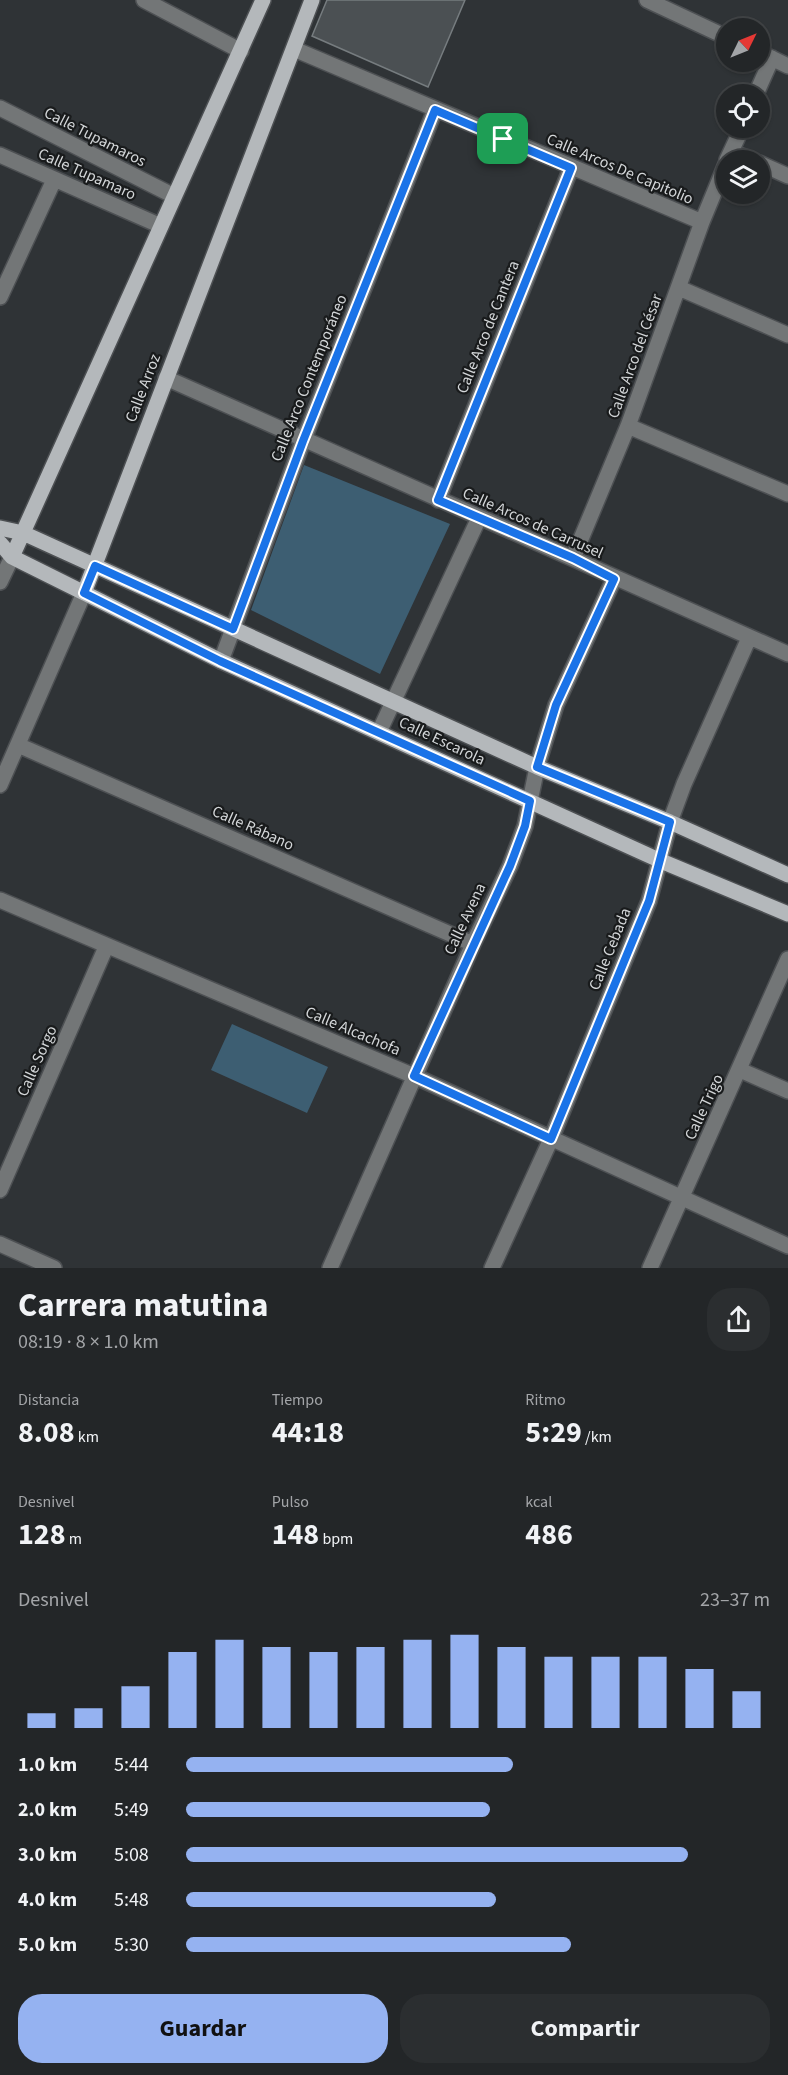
<!DOCTYPE html>
<html lang="es">
<head>
<meta charset="utf-8">
<style>
  :root { --surface:#232628; --page:#2b2e30; --text:#f1f3f6; --muted:#a3a5a8; --line:#404345; --accent:#95b2f1 }
  body { margin:0; font-family:"Source Sans 3",sans-serif; background:var(--page); color:var(--text); height:100vh; display:flex; flex-direction:column; font-size:22px; white-space:nowrap }
  * { box-sizing:border-box; margin:0 }
  p { font-size:20px; color:var(--muted) }
  .icon { flex:none; width:33px; height:33px; fill:none; stroke:currentColor; stroke-width:2; stroke-linecap:round; stroke-linejoin:round }
  .map { position:relative; height:1268px; overflow:hidden }
  .details { display:flex; flex-direction:column; background:var(--surface); flex:1 }
  .details>* { flex:none }
  .needle { width:39px; rotate:47deg }
  .buttons { position:absolute; left:716px; top:18px; display:grid; gap:12px }
  .buttons a { display:grid; place-items:center; width:54px; height:54px; border-radius:50%; background:var(--surface); box-shadow:0 2px 4px #0004,0 0 0 2px var(--line); font-size:30px }
  .pin { position:absolute; display:grid; place-items:center; width:51px; height:51px; color:#fff; margin:-26px; border-radius:12px; box-shadow:0 3px 9px #0006 }
  .round { display:grid; place-items:center; flex:none; width:63px; height:63px; border-radius:24px; background:var(--page) }
  .summary { display:flex; align-items:center; justify-content:space-between; height:102px; padding:0 18px }
  h1 { font-size:33px; font-weight:700; line-height:45px }
  .figures { display:grid; grid-template-columns:repeat(3,1fr); gap:9px; height:102px; padding:6px 18px }
  .figures div { display:grid; align-content:center }
  .figures b { font-size:30px; font-weight:700 }
  .figures small { font-size:16px; font-weight:400 }
  .figures p { font-size:16px }
  .chart { height:168px; padding:12px 18px }
  .chart p { display:flex; justify-content:space-between }
  .chart svg { width:100%; height:108px; margin-top:6px; stroke:var(--accent); stroke-width:6 }
  .primary-button { display:flex; gap:12px; margin-top:auto; padding:12px 18px }
  .primary-button a { flex:1; height:69px; border-radius:24px; background:var(--accent); color:#111; font-size:24px; font-weight:700; line-height:69px; text-align:center }
  .primary-button a+a { background:var(--page); color:var(--text) }
  ul { padding:0 18px; list-style:none; font-size:20px }
  li { display:grid; grid-template-columns:96px 72px 1fr; align-items:center; height:45px }
  li i { height:15px; border-radius:8px; background:var(--accent) }
  .map>svg:first-child { display:block }
</style>
</head>
<body>
<div class="map">
<svg width="788" height="1268" viewBox="0 0 788 1268">
  <rect width="100%" height="100%" fill="#2f3336"/>
  <path fill="#3d5e72" d="M304,465L450,524L380,674L251,610Z
    M232,1024L328,1067L307,1113L211,1070Z"/>
  <path fill="#4b5053" stroke="#767c7f" stroke-width="1.5" d="M327,0H465L428,87L312,36Z"/>
  <g fill="none" stroke-linecap="round" stroke-linejoin="round">
    <defs>
      <path id="minor" d="M144,0L241,51
        M647,0L726,37
        M294,49L702,222
        M759,52L788,66
        M756,94L772,58
        M0,108L174,196
        M731,152L752,160
        M0,155L161,226
        M727,160L742,128
        M759,163L788,176
        M679,288L788,335
        M0,297L54,180
        M166,378L788,654
        M628,426L788,494
        M438,500L571,168
        M573,558L628,426L702,222L726,164
        M0,582L12,557
        M221,661L303,441L435,110
        M379,732L479,518
        M18,745L473,944
        M0,785L84,593
        M0,900L414,1076L788,1246
        M740,1070L788,1091
        M0,1190L106,947
        M0,1244L54,1268
        M330,1268L473,944L510,866L525,826L537,767L556,705L614,579
        M492,1268L551,1139L649,901L670,822L684,784L749,638
        M650,1268L788,959"/>
      <path id="major" d="M0,528L23,533L537,767L670,822L788,875
        M0,543L12,557L221,661L661,861L788,914
        M12,557L263,0
        M84,593L312,0"/>
    </defs>
    <use href="#minor" stroke="#4d5053" stroke-width="18"/>
    <use href="#major" stroke="#4d5053" stroke-width="18"/>
    <use href="#minor" stroke="#737677" stroke-width="15"/>
    <use href="#major" stroke="#b4b8bb" stroke-width="15"/>
  </g>
  <g fill="none" stroke-linecap="round" stroke-linejoin="round">
    <defs>
      <path id="route" d="M435,110L571,168L438,500L573,558L614,579L556,705L537,767L670,822L649,901L551,1139L414,1076L510,866L525,826L530,801L220,661L84,593L95,566L233,629L303,441Z"/>
    </defs>
    <use href="#route" stroke="#fff" stroke-width="12"/>
    <use href="#route" stroke="#1a73e8" stroke-width="8"/>
  </g>
  <g text-anchor="middle" dominant-baseline="central" stroke-width="4.5" stroke-linejoin="round" paint-order="stroke">
    <g font-size="16" fill="#d3d6d8" stroke="#191b1c">
      <text transform="translate(95 137) rotate(27)">Calle Tupamaros</text>
      <text transform="translate(620 169) rotate(23)">Calle Arcos De Capitolio</text>
      <text transform="translate(87 174) rotate(24)">Calle Tupamaro</text>
      <text transform="translate(488 327) rotate(-68)">Calle Arco de Cantera</text>
      <text transform="translate(635 356) rotate(-70)">Calle Arco del César</text>
      <text transform="translate(309 378) rotate(-68)">Calle Arco Contemporáneo</text>
      <text transform="translate(143 388) rotate(-69)">Calle Arroz</text>
      <text transform="translate(533 523) rotate(24)">Calle Arcos de Carrusel</text>
      <text transform="translate(442 741) rotate(25)">Calle Escarola</text>
      <text transform="translate(253 828) rotate(24)">Calle Rábano</text>
      <text transform="translate(465 919) rotate(-65)">Calle Avena</text>
      <text transform="translate(610 949) rotate(-68)">Calle Cebada</text>
      <text transform="translate(353 1031) rotate(23)">Calle Alcachofa</text>
      <text transform="translate(37 1061) rotate(-66)">Calle Sorgo</text>
      <text transform="translate(704 1107) rotate(-65)">Calle Trigo</text>
    </g>
  </g>
</svg>
<div class="buttons">
<a><svg class="needle" viewBox="-14 -14 28 28"><path d="M0-13l5 13h-10z" fill="#e53935"/><path d="M0 13l5-13h-10z" fill="#a3a5a8"/></svg></a>
<a><svg class="icon" aria-label="locate" viewBox="0 0 24 24"><circle cx="12" cy="12" r="6"/><path d="M12 2v4M12 18v4M2 12h4M18 12h4"/></svg></a>
<a><svg class="icon" aria-label="layers" viewBox="0 0 24 24"><path d="M12 4l9 5-9 5-9-5zM3 14l9 5 9-5"/></svg></a>
</div>
<div class="pin" style="left:503px;top:139px;background:#1e9e55"><svg class="icon" aria-label="arrive" viewBox="0 0 24 24"><path d="M6 21V4h12l-3 4 3 4H6"/></svg></div>
</div>
<section class="details">
<div class="summary"><div><h1>Carrera matutina</h1><p>08:19 · 8 × 1.0 km</p></div><a class="round"><svg class="icon" aria-label="share" viewBox="0 0 24 24"><path d="M12 15V3M7 8l5-5 5 5M5 13v7h14v-7"/></svg></a></div>
<div class="figures">
<div><p>Distancia</p><b>8.08<small> km</small></b></div>
<div><p>Tiempo</p><b>44:18</b></div>
<div><p>Ritmo</p><b>5:29<small> /km</small></b></div>
</div>
<div class="figures">
<div><p>Desnivel</p><b>128<small> m</small></b></div>
<div><p>Pulso</p><b>148<small> bpm</small></b></div>
<div><p>kcal</p><b>486</b></div>
</div>
<div class="chart"><p><span>Desnivel</span>23–37 m</p>
<svg viewBox="0 0 160 44" preserveAspectRatio="none"><path d="M5 44V38M15 44V36M25 44V27M35 44V13M45 44V8M55 44V11M65 44V13M75 44V11M85 44V8M95 44V6M105 44V11M115 44V15M125 44V15M135 44V15M145 44V20M155 44V29"/></svg>
</div>
<ul>
<li><b>1.0 km</b>5:44<i style="width:56%"></i></li>
<li><b>2.0 km</b>5:49<i style="width:52%"></i></li>
<li><b>3.0 km</b>5:08<i style="width:86%"></i></li>
<li><b>4.0 km</b>5:48<i style="width:53%"></i></li>
<li><b>5.0 km</b>5:30<i style="width:66%"></i></li>
</ul>
<div class="primary-button"><a>Guardar</a><a>Compartir</a></div>
</section>
</body>
</html>
